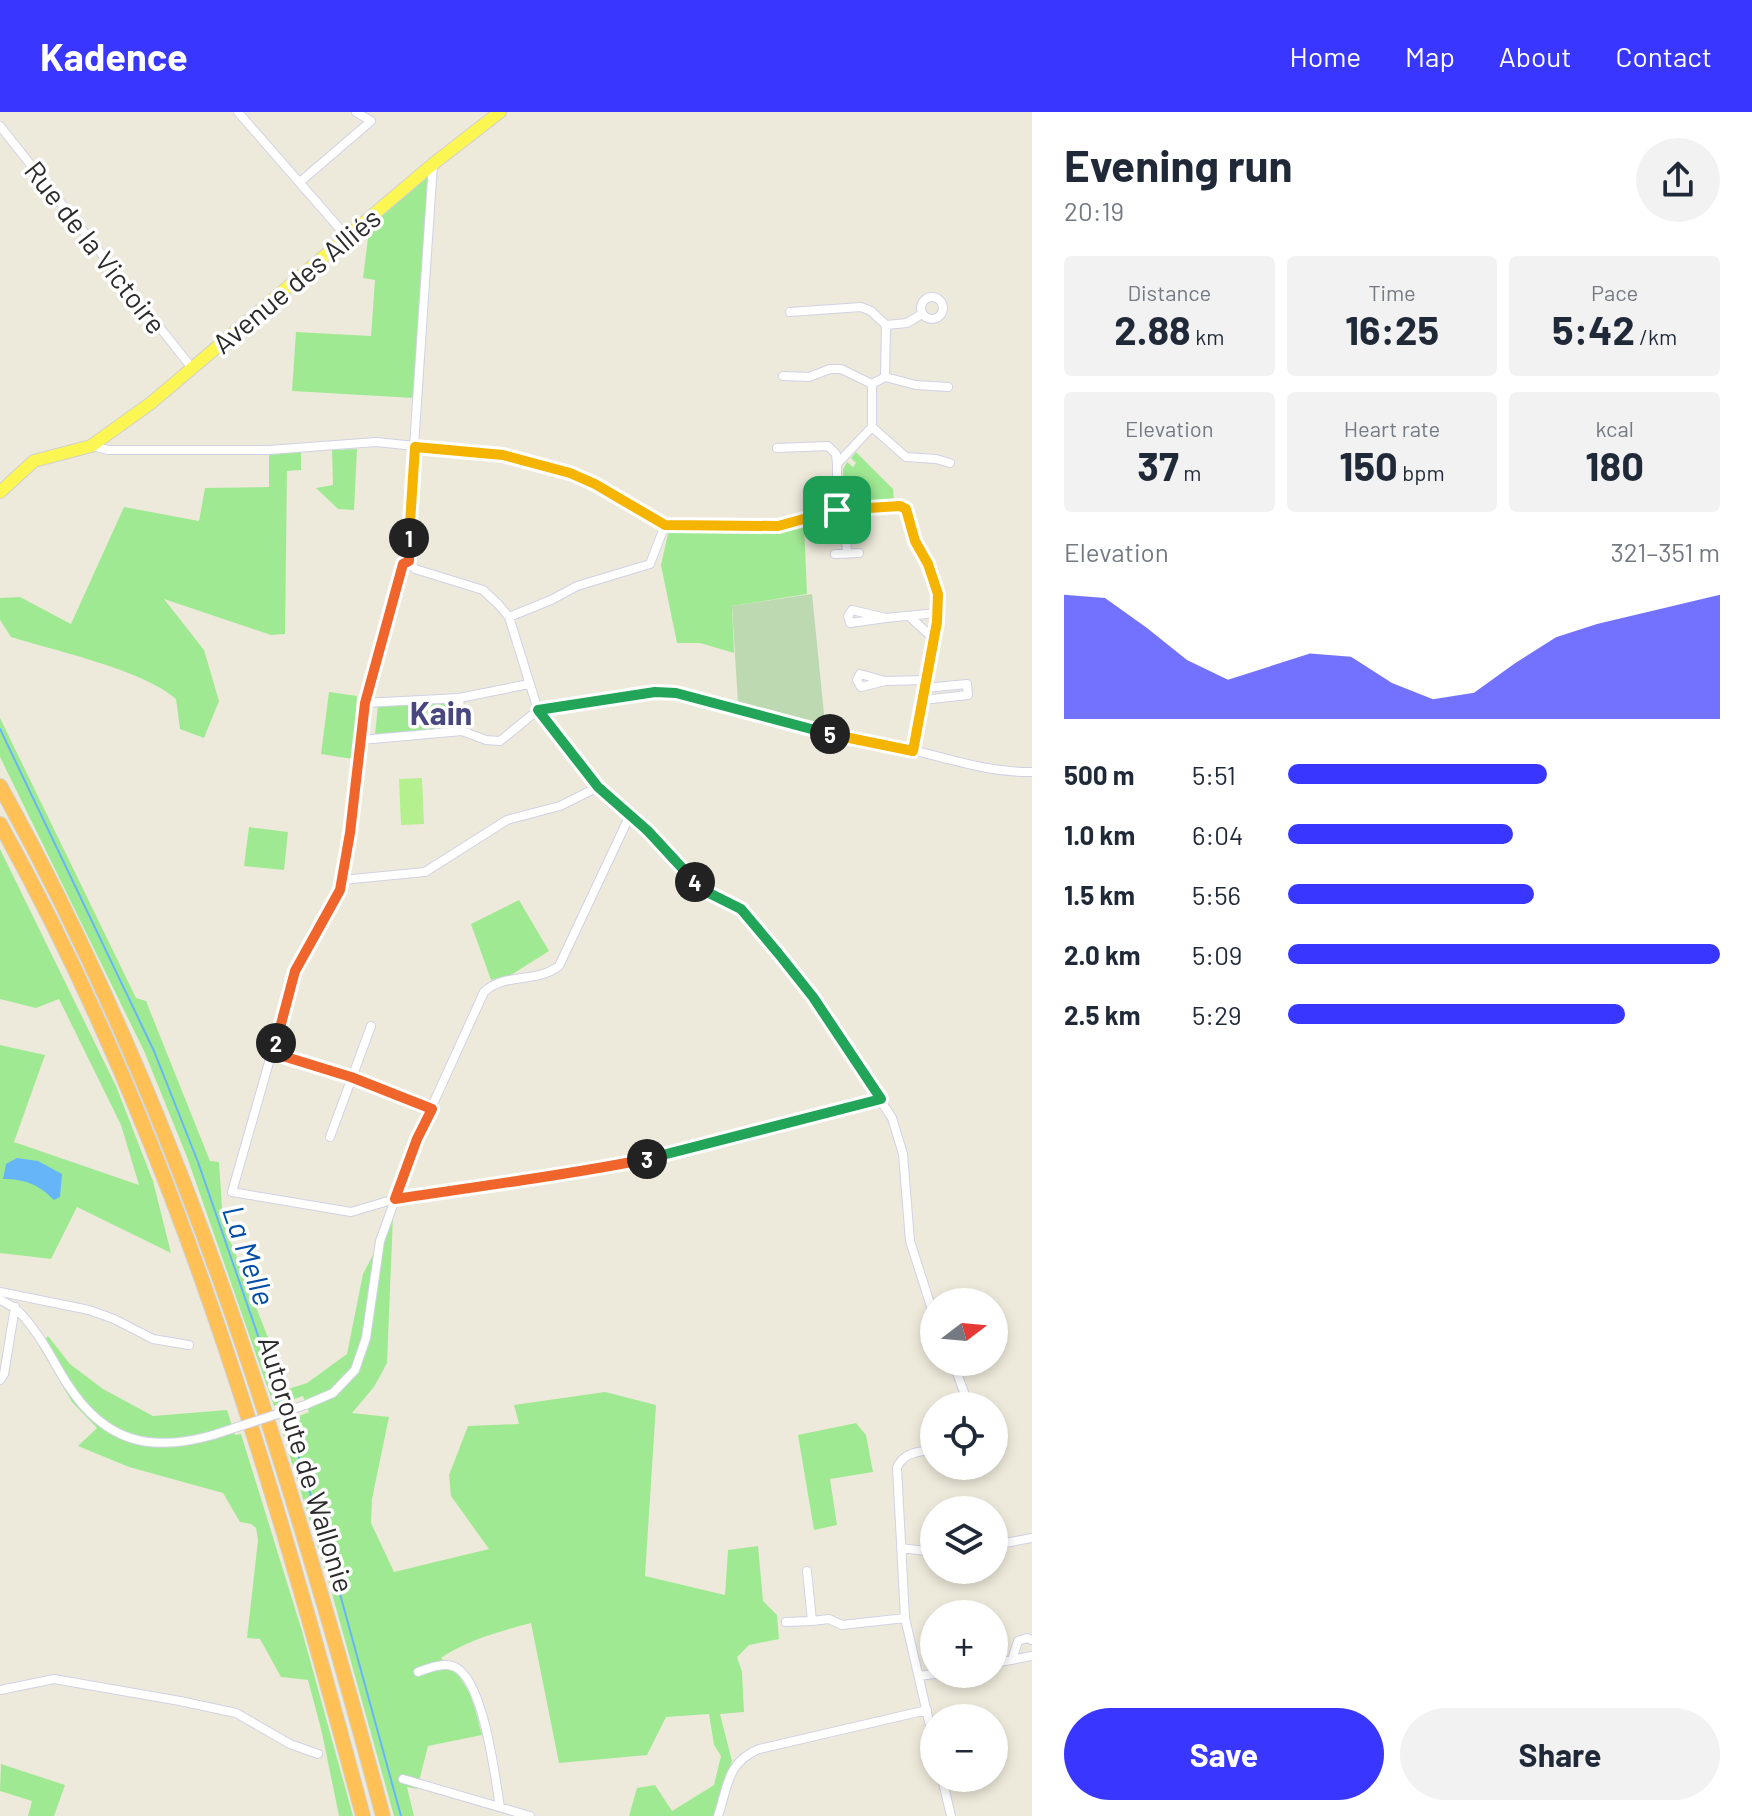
<!DOCTYPE html>
<html lang="en">
<head>
<meta charset="utf-8">
<style>
  :root { --surface:#fff; --page:#f2f2f3; --text:#1f2937; --muted:#747a83; --accent:#3937ff }
  body { margin:0; font-family:Barlow,sans-serif; background:var(--page); color:var(--text); height:100vh; display:flex; flex-direction:column; font-size:30px; white-space:nowrap }
  * { box-sizing:border-box; margin:0 }
  p { font-size:26px; color:var(--muted) }
  .icon { flex:none; width:44px; height:44px; fill:none; stroke:currentColor; stroke-width:2; stroke-linecap:round; stroke-linejoin:round }
  .map { position:relative; flex:1; overflow:hidden }
  .details { display:flex; flex-direction:column; background:var(--surface); width:720px }
  .details>* { flex:none }
  .needle { width:52px; rotate:74deg }
  .controls { position:absolute; left:920px; top:1176px; display:grid; gap:16px }
  .controls a { display:grid; place-items:center; width:88px; height:88px; border-radius:50%; background:var(--surface); box-shadow:0 4px 12px #0003; font-size:40px }
  .pin { position:absolute; display:grid; place-items:center; width:68px; height:68px; color:#fff; margin:-34px; border-radius:16px; box-shadow:0 4px 12px #0006 }
  .km { position:absolute; width:40px; height:40px; margin:-20px; border-radius:50%; background:#222; color:#fff; font-size:22px; line-height:40px; text-align:center }
  .round { display:grid; place-items:center; flex:none; width:84px; height:84px; border-radius:42px; background:var(--page) }
  .headline { display:flex; align-items:center; justify-content:space-between; height:136px; padding:0 32px }
  h1 { font-size:44px; font-weight:700; line-height:60px }
  .stats { display:grid; grid-template-columns:repeat(3,1fr); gap:12px; height:136px; padding:8px 32px }
  .stats div { display:grid; align-content:center; border-radius:8px; background:var(--page); text-align:center }
  .stats b { font-size:40px; font-weight:700 }
  .stats small { font-size:22px; font-weight:400 }
  .stats p { font-size:22px }
  .chart { height:224px; padding:16px 32px }
  .chart p { display:flex; justify-content:space-between }
  .chart svg { width:100%; height:144px; margin-top:8px; fill:var(--accent); opacity:.7 }
  .button { display:flex; gap:16px; margin-top:auto; padding:16px 32px }
  .button a { flex:1; height:92px; border-radius:48px; background:var(--accent); color:#fff; font-size:32px; font-weight:700; line-height:92px; text-align:center }
  .button a+a { background:var(--page); color:var(--text) }
  ul { padding:0 32px; list-style:none; font-size:26px }
  li { display:grid; grid-template-columns:128px 96px 1fr; align-items:center; height:60px }
  li i { height:20px; border-radius:10px; background:var(--accent) }
  header { display:flex; align-items:center; gap:48px; box-sizing:border-box; height:112px; padding:0 40px; background:var(--accent); color:#fff }
  header strong { font-size:38px }
  nav { display:flex; gap:44px; margin-inline-start:auto; font-size:28px }
  main { display:flex; flex:1; min-height:0 }
  .map>svg:first-child { display:block }
</style>
</head>
<body>
<header>
<strong>Kadence</strong>
<nav><a>Home</a><a>Map</a><a>About</a><a>Contact</a></nav>
</header>
<main>
<div class="map">
<svg width="1032" height="1704" viewBox="0 0 1032 1704">
  <rect width="100%" height="100%" fill="#eeeadb"/>
  <path fill="#a0e993" d="M429,62L414,286L292,279L296,220L371,224L375,168L363,166L368,126L363,119Z
    M301,335V358L287,359L285,522L271,523L164,487L204,538L219,589L204,626L180,617L176,587C143,558 56,539 11,525L0,508V486L20,485L71,512L124,395L199,409L205,376L269,375V338Z
    M357,337L354,398L338,397L316,376L333,373L332,338Z
    M856,340L893,377L894,388H848L844,386L843,357L847,350L853,355L856,351L851,346Z
    M804,412L807,482L732,494L734,541L700,531H677L661,453L669,417L778,419Z
    M329,580L357,584L352,647L321,642Z
    M453,591V617L375,622L378,594Z
    M0,606L136,886L146,889L210,1049L219,1050L223,1110L288,1277L307,1271L347,1242L363,1162L393,1104L387,1251L374,1275L352,1301L389,1305L372,1387L371,1411L394,1460L489,1437L451,1384L449,1363L468,1314L519,1312L514,1293L605,1280L656,1293L645,1464L725,1483L728,1438L758,1434L763,1489L777,1503L779,1527L749,1533L737,1545L742,1560L744,1600L720,1602L732,1649L714,1704H629L637,1676L655,1673L672,1699L714,1673L721,1644L714,1633L709,1602L666,1605L647,1643L559,1651L531,1511C501,1519 467,1528 441,1546C469,1570 473,1587 482,1623L428,1634L417,1677L407,1675L414,1704H394L329,1471L280,1312L309,1300L303,1284L274,1294L187,1045L144,939L0,645Z
    M249,715L288,720L284,758L244,754Z
    M0,737L116,974L153,1069L171,1141L77,1095L51,1147L0,1141V933L45,943L14,1030L139,1073L121,1013L59,887L36,896L0,887Z
    M519,788L549,839L511,863L491,868L471,812Z
    M48,1224L70,1252L103,1277L153,1304L227,1298L235,1323L241,1322L302,1519L353,1704H339L322,1621L308,1568L281,1565L260,1527L247,1526L258,1428L256,1416L251,1412L240,1410L223,1381L129,1355L78,1334L97,1316L72,1290L39,1234Z
    M856,1311L866,1323L873,1360L830,1367L837,1413L814,1418L798,1323Z
    M1,1652L65,1673L54,1704H28L32,1689L0,1679Z"/>
  <path fill="#bdd9b1" d="M812,482L825,612L738,591L732,494Z"/>
  <path fill="#b4f18e" d="M422,666L424,712L401,713L399,667Z"/>
  <path fill="#66b5f9" d="M17,1046L38,1049L62,1062L60,1085L54,1088C38,1072 24,1067 3,1067L6,1052Z"/>
  <g fill="none" stroke-linecap="round" stroke-linejoin="round">
    <path stroke="#66b5f9" stroke-width="2" d="M0,617L154,939L198,1050L283,1296
      M285,1302L326,1431L401,1704"/>
    <defs>
      <path id="minor" d="M238,0L347,125
        M0,14L192,256
        M433,52L407,438L409,449L415,457L483,478L498,492L509,505L538,598L598,675L648,719L700,775L741,797L813,885L892,1006L903,1042L910,1129L934,1204
        M300,70L371,9L356,0
        M921 196a11 11 0 1 1 22 0a11 11 0 1 1-22 0Z
        M790,200L861,195L871,199L886,213L885,265L872,272V315L837,352V398
        M886,213L907,211L922,202
        M783,264L809,265L830,257H841L872,272
        M885,265L916,273L948,275
        M872,315L906,345L936,347L950,351
        M92,334L108,338H269L376,330L503,343L570,361L595,372L665,413L778,414L837,398L900,394C913,400 910,414 914,426C920,442 931,455 936,472C946,507 921,599 913,639
        M777,336L828,334L836,342L837,352
        M844,397L847,442
        M835,442L859,441
        M409,449L403,452L365,591L350,721L340,778L295,859L232,1080L351,1100L395,1087L565,1063L645,1047L881,987
        M509,505L551,488L577,474L650,452L665,413
        M910,505L934,527
        M886,506L850,511L848,504L852,498L886,506L937,501
        M885,569L861,575L857,568L860,562L885,569L927,568
        M459,586L462,619
        M923,588L968,583L967,572L925,576
        M365,591L459,586L529,572
        M538,598L655,580L676,581C754,604 832,622 911,638C952,647 990,661 1032,660
        M361,628L462,619L486,628L500,629L538,598
        M342,768L425,760L507,708L560,694L598,675
        M273,941L351,965L432,997
        M330,1025L371,914
        M0,1180L89,1198L114,1207L153,1227L189,1233
        M0,1188C19,1196 28,1209 39,1225C50,1241 58,1258 68,1273C105,1330 150,1341 213,1323
        M953,1250L969,1294
        M0,1268L4,1262L15,1195
        M305,1293L333,1281L355,1258L366,1226L380,1129L417,1027L484,880C505,860 535,872 559,854L630,703
        M934,1337C919,1340 903,1340 897,1356L905,1506L934,1631
        M994,1433L1032,1426
        M901,1436L934,1440
        M807,1459L812,1509L829,1507L842,1513L905,1506
        M786,1510L812,1509
        M1012,1548L1018,1529L1027,1526L1032,1528
        M994,1551L1032,1544
        M418,1560C429,1556 444,1550 455,1555C484,1569 495,1665 500,1695
        M919,1564L934,1562
        M0,1578L54,1567L180,1589L236,1601L290,1632L318,1642
        M942,1666L951,1704
        M403,1667L530,1704
        M718,1704C728,1674 727,1650 759,1637L927,1598"/>
      <path id="primary" d="M0,380L34,349L91,334L151,291L433,52L500,0"/>
      <path id="motorway" d="M0,674C179,996 288,1349 383,1704
        M0,712C172,1020 272,1365 363,1704"/>
    </defs>
    <use href="#minor" stroke="#d1d1e5" stroke-width="10"/>
    <use href="#primary" stroke="#d0d0d0" stroke-width="14"/>
    <use href="#motorway" stroke="#d0d0d0" stroke-width="16"/>
    <use href="#minor" stroke="#fff" stroke-width="8"/>
    <use href="#primary" stroke="#fcf652" stroke-width="12"/>
    <use href="#motorway" stroke="#ffc055" stroke-width="14"/>
    <defs>
      <path id="minor-bridge" d="M213,1323L305,1293"/>
    </defs>
    <use href="#minor-bridge" stroke="#d1d1e5" stroke-width="10" stroke-linecap="butt"/>
    <use href="#minor-bridge" stroke="#fff" stroke-width="8"/>
  </g>
  <g fill="none" stroke-linecap="round" stroke-linejoin="round">
    <defs>
      <path id="split-1" d="M409,426L415,335L503,343L570,361L595,372L665,413L778,414L837,398"/>
      <path id="split-2" d="M276,931L295,859L340,778L350,721L365,591L403,452L409,449V426"/>
      <path id="split-3" d="M276,931L273,941L351,965L432,997L417,1027L395,1087C479,1074 563,1064 647,1047"/>
      <path id="split-4" d="M647,1047L881,987L813,885L778,841L741,797L707,780L695,770"/>
      <path id="split-5" d="M695,770L648,719L598,675L538,598L655,580L676,581L830,622"/>
      <path id="split-6" d="M830,622L913,639L937,510L938,482L928,452L915,429L906,397L900,394L837,398"/>
    </defs>
    <use href="#split-1" stroke="#fff" stroke-width="16"/>
    <use href="#split-2" stroke="#fff" stroke-width="16"/>
    <use href="#split-3" stroke="#fff" stroke-width="16"/>
    <use href="#split-4" stroke="#fff" stroke-width="16"/>
    <use href="#split-5" stroke="#fff" stroke-width="16"/>
    <use href="#split-6" stroke="#fff" stroke-width="16"/>
    <use href="#split-1" stroke="#f5b400" stroke-width="10"/>
    <use href="#split-2" stroke="#f0652b" stroke-width="10"/>
    <use href="#split-3" stroke="#f0652b" stroke-width="10"/>
    <use href="#split-4" stroke="#22a559" stroke-width="10"/>
    <use href="#split-5" stroke="#22a559" stroke-width="10"/>
    <use href="#split-6" stroke="#f5b400" stroke-width="10"/>
  </g>
  <g text-anchor="middle" dominant-baseline="central" stroke-width="7" stroke-linejoin="round" paint-order="stroke">
    <g font-size="28" fill="#2b2b2b" stroke="#fff">
      <text transform="translate(96 135) rotate(52)">Rue de la Victoire</text>
      <text transform="translate(296 168) rotate(-40)">Avenue des Alliés</text>
      <text transform="translate(307 1352) rotate(73)">Autoroute de Wallonie</text>
    </g>
    <g font-size="30" font-style="italic" fill="#024ea7" stroke="#fff">
      <text transform="translate(250 1143) rotate(71)">La Melle</text>
    </g>
    <g font-size="32" font-weight="bold" fill="#48477f" stroke="#fff">
      <text x="441" y="600">Kain</text>
    </g>
  </g>
</svg>
<div class="controls">
<a><svg class="needle" viewBox="-14 -14 28 28"><path d="M0-13l5 13h-10z" fill="#e53935"/><path d="M0 13l5-13h-10z" fill="#747a83"/></svg></a>
<a><svg class="icon" aria-label="locate" viewBox="0 0 24 24"><circle cx="12" cy="12" r="6"/><path d="M12 2v4M12 18v4M2 12h4M18 12h4"/></svg></a>
<a><svg class="icon" aria-label="layers" viewBox="0 0 24 24"><path d="M12 4l9 5-9 5-9-5zM3 14l9 5 9-5"/></svg></a>
<a>+</a>
<a>−</a>
</div>
<div class="pin" style="left:837px;top:398px;background:#1e9e55"><svg class="icon" aria-label="arrive" viewBox="0 0 24 24"><path d="M6 21V4h12l-3 4 3 4H6"/></svg></div>
<b class="km" style="left:409px;top:426px">1</b>
<b class="km" style="left:276px;top:931px">2</b>
<b class="km" style="left:647px;top:1047px">3</b>
<b class="km" style="left:695px;top:770px">4</b>
<b class="km" style="left:830px;top:622px">5</b>
</div>
<section class="details">
<div class="headline"><div><h1>Evening run</h1><p>20:19</p></div><a class="round"><svg class="icon" aria-label="share" viewBox="0 0 24 24"><path d="M12 15V3M7 8l5-5 5 5M5 13v7h14v-7"/></svg></a></div>
<div class="stats">
<div><p>Distance</p><b>2.88<small> km</small></b></div>
<div><p>Time</p><b>16:25</b></div>
<div><p>Pace</p><b>5:42<small> /km</small></b></div>
</div>
<div class="stats">
<div><p>Elevation</p><b>37<small> m</small></b></div>
<div><p>Heart rate</p><b>150<small> bpm</small></b></div>
<div><p>kcal</p><b>180</b></div>
</div>
<div class="chart"><p><span>Elevation</span>321–351 m</p>
<svg viewBox="0 0 160 44" preserveAspectRatio="none"><path d="M0 44V6L10 7L20 16L30 26L40 32L50 28L60 24L70 25L80 33L90 38L100 36L110 27L120 19L130 15L140 12L150 9L160 6V44z"/></svg>
</div>
<ul>
<li><b>500 m</b>5:51<i style="width:60%"></i></li>
<li><b>1.0 km</b>6:04<i style="width:52%"></i></li>
<li><b>1.5 km</b>5:56<i style="width:57%"></i></li>
<li><b>2.0 km</b>5:09<i style="width:100%"></i></li>
<li><b>2.5 km</b>5:29<i style="width:78%"></i></li>
</ul>
<div class="button"><a>Save</a><a>Share</a></div>
</section>
</main>
</body>
</html>
